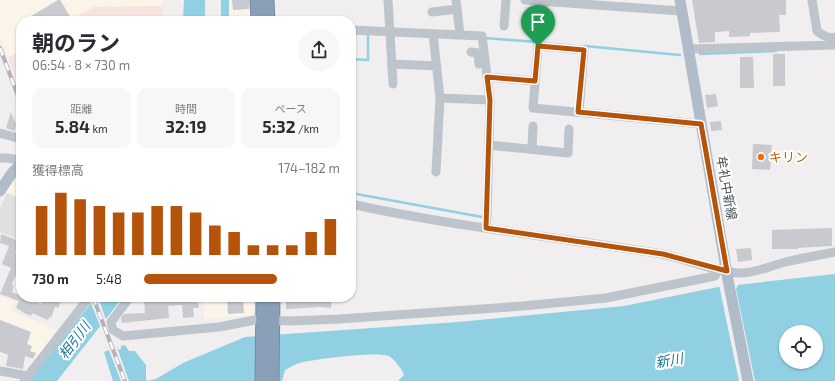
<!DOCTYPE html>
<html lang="ja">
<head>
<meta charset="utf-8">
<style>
  :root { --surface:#fff; --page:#f7f7f7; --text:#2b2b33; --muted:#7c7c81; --accent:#b45309 }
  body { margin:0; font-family:"Exo 2","Noto Sans JP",sans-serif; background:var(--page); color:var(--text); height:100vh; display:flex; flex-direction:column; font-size:15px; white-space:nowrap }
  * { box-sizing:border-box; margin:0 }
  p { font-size:13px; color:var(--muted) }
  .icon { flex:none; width:22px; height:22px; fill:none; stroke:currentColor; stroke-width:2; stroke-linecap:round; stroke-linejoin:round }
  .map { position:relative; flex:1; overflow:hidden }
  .panel { position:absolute; left:16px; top:16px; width:340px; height:286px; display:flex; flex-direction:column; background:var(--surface); border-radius:16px; box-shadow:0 1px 3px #0004 }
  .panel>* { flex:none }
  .fabs { position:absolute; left:779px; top:325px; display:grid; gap:8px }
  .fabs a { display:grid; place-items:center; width:44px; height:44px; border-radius:50%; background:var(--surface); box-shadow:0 1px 3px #0004; font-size:20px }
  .pin { position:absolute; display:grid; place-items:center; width:34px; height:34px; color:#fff; margin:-41px -17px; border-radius:50% 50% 50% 0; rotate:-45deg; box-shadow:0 0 4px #0007 }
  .pin .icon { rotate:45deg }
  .round { display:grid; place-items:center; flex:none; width:42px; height:42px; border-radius:21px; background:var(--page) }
  .head { display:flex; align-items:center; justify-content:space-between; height:68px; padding:0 16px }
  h1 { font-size:22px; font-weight:700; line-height:30px }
  .stats { display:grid; grid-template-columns:repeat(3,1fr); gap:6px; height:68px; padding:4px 16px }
  .stats div { display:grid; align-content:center; border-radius:10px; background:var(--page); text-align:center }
  .stats b { font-size:17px; font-weight:700 }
  .stats small { font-size:11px; font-weight:400 }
  .stats p { font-size:11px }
  .chart { height:112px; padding:8px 16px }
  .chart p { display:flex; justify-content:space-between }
  .chart svg { width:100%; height:72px; margin-top:4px; stroke:var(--accent); stroke-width:6 }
  ul { padding:0 16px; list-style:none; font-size:13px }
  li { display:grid; grid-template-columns:64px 48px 1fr; align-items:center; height:30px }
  li i { height:10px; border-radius:5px; background:var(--accent) }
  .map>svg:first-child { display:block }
</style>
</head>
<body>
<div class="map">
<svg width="835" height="381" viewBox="0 0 835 381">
  <rect width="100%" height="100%" fill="#f0eeee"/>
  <path fill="#faf5e8" d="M0,0H162V6L93,7L70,21H21V51L8,58L0,38Z
    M228,0H249L251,21H228Z
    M21,169V199L7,193V187Z
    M0,296L15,302L11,311L60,331L36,360L0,354Z
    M203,297H253V315L204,319Z"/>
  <path fill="#e1dfdf" d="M7,193L21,199V240L0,232V208Z"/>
  <path fill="#f8e3e0" d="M162,6L163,21H70L93,7Z
    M21,51V91L8,58Z"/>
  <path fill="#91cfe3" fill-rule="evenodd" d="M184,0H205V21H183Z
    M835,274V381H398L404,375C403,370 393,358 389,356C376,351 314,359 299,363C294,365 290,367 285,370L282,381H113L104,352L117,347L119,350L121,349V346L125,345L129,351H135L146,365V379L147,381L156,379L183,363L245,337L458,322L624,306L718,287ZM786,332H816V362H786Z
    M96,297H123L57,381H28Z"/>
  <path fill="#f0eeee" d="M739,283L736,289L755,381H739L719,285Z
    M93,297H98L107,322L101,328L90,301Z
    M116,345L129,381H121L108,348Z"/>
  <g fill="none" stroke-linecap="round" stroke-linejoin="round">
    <path stroke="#91cfe3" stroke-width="2.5" d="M485,38L538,42
      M585,46L680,55
      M700,54L776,51
      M351,59L368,60V33
      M351,193L482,217"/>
    <path stroke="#91cfe3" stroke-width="8" d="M225,0V21"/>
  </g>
  <path fill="#c9cad0" d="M58,0H60L73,21H23Z
    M232,0H249V9L233,10Z
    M692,0H786V15H779L780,32L750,33V36L729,37V31L715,32V42L699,43Z
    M773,54H785V86H773Z
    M740,57H753L754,88H740Z
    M716,94L718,106L707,108L705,95Z
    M11,112L16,125L14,131L6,128Z
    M721,121L722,130L711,131L710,122Z
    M753,144L772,145L770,170L752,169Z
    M832,228V246L798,248V249H772V230Z
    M1,234L19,241L15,252L21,254V273L17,272L12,284L14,285L12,292L21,296V297H24L41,304L44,297H63L58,308L55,307L51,318L49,317L48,320L32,313L31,316L22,312V311L16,308L19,301L0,294L11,268L2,264L9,246L0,243Z
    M751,248L752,260L738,262L736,249Z
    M144,297H195V301H198L199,308H193L194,317L183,318L182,305L168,306L169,318L122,323L121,318L124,314L145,313Z
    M227,297H243L244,313L228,314Z
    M286,297H332L331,308L320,307L286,309Z
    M0,320L31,332L27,344L32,346L30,351L36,353L33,359L25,356L23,369L6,366L8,355L0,352Z"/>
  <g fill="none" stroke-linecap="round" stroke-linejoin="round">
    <defs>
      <path id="highway" d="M257,0L258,21
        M267,0L268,21
        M262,381L263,297
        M272,381L273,297"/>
    </defs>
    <use href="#highway" stroke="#758aa4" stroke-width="15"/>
    <path stroke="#bdc4cc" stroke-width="9" d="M388,0L393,84
      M456,0L460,35
      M525,0L681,11
      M812,0L817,31C822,35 828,39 835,37
      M432,12L457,9
      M504,26L506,0
      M542,27L543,1
      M351,30L482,36L490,100L487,215L486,228
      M433,34L440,98
      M688,49L835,45
      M471,52L478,53L479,64
      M392,64L437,66
      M487,77L535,81
      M579,112L584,50L538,46L533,108L701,124
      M0,133L21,139
      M489,145L568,153L569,129
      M532,149L533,126
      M0,158H6L21,160
      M436,172L440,98L490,100
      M351,204C451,226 554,237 656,253C684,257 712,272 741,273C755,273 768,267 782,263C799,258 817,256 835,252
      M130,297L111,322L113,330L123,336L219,327L255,320L290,321L339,319L523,306L606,298L715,276L718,269
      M0,371L28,376
      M24,381L87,300"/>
    <path stroke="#b0bcca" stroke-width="11" d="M680,0L728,280L748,381
      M0,191L12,173L21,164"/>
    <use href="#highway" stroke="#8a9fb8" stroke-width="13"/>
    <defs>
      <path id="rail" d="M0,48L21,104
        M93,297L125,381"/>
    </defs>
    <use href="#rail" stroke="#b1b3b7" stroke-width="4"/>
    <use href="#rail" stroke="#fff" stroke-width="2.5" stroke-dasharray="8" stroke-linecap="butt"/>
  </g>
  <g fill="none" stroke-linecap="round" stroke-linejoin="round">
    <defs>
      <path id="route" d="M538,46L584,50L578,112L701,124L727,271L663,254L486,228L490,100L487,77L535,81Z"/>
    </defs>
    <use href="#route" stroke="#fff" stroke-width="8"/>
    <use href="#route" stroke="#b45309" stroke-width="5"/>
  </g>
  <circle fill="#e8710a" stroke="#fff" stroke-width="1.5" cx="761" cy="157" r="4"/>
  <g text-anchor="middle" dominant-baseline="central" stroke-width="4" stroke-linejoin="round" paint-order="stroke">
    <g font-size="13" fill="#c56008" stroke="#fff" text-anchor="start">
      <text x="769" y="157">キリン</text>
    </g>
    <g font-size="13" fill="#485059" stroke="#fff">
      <text transform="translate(727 188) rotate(80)">牟礼中新線</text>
    </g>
    <g font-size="14" font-style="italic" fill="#1a7a9a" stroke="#fff">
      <text transform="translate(74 340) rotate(-53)">相引川</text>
      <text transform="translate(669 360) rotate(-10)">新川</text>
    </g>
  </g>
</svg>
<div class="fabs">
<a><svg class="icon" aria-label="locate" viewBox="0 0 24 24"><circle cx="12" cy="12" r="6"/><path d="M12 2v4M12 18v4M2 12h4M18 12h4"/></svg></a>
</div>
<div class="pin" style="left:538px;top:46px;background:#1e9e55"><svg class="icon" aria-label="arrive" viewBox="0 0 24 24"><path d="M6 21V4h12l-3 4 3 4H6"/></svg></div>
<section class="panel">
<div class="head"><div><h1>朝のラン</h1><p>06:54 · 8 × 730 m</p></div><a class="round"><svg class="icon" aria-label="share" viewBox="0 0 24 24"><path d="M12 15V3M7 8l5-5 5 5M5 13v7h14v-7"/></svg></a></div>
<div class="stats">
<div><p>距離</p><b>5.84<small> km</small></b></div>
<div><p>時間</p><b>32:19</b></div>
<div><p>ペース</p><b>5:32<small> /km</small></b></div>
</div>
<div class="chart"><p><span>獲得標高</span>174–182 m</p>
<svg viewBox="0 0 160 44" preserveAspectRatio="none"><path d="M5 44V14M15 44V6M25 44V10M35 44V14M45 44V18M55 44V18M65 44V14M75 44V14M85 44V18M95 44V26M105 44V30M115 44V38M125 44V38M135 44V38M145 44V30M155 44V22"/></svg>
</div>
<ul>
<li><b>730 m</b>5:48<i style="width:68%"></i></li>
</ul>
</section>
</div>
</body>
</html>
